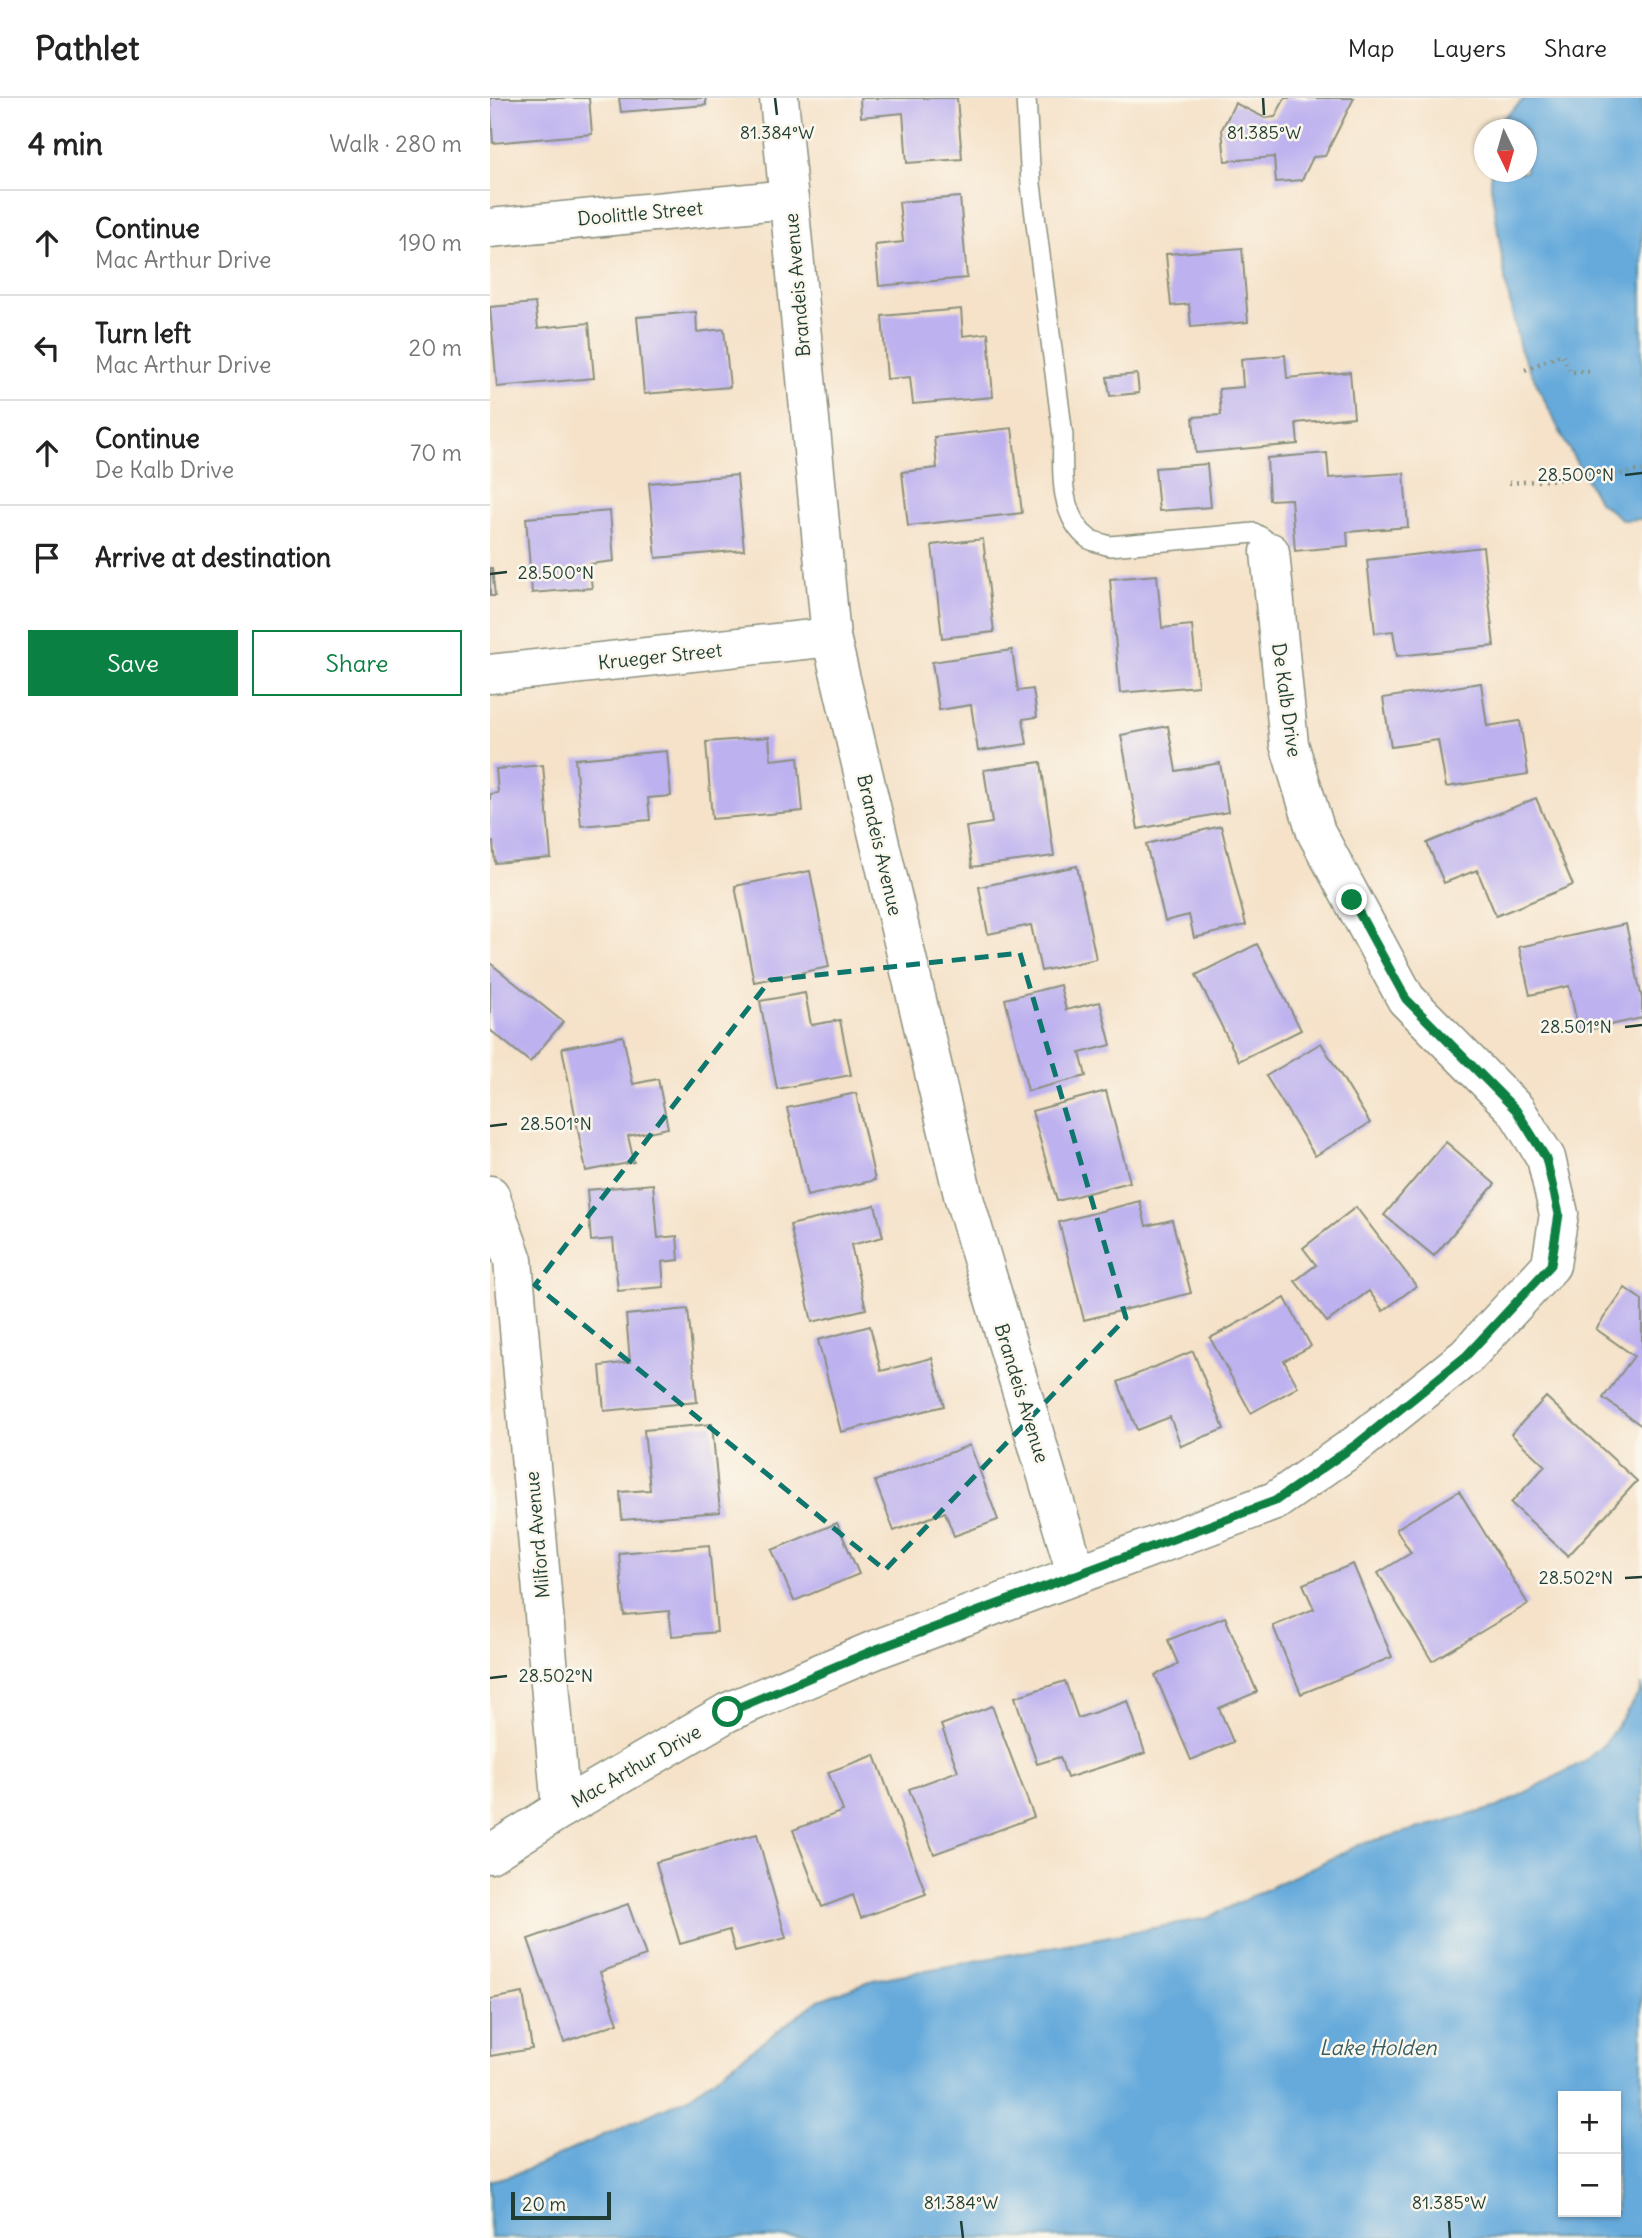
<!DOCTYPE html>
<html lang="en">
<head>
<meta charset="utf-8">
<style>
	:root { --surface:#fff; --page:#f6f6f6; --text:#222; --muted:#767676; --line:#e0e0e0; --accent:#0b8043 }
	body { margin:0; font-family:Delius,sans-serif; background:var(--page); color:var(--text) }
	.controls { position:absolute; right:21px; bottom:21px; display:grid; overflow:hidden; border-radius:0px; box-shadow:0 2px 5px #0004 }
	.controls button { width:63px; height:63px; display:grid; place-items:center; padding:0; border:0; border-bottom:2px solid var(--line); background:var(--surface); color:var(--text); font:35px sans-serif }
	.compass { position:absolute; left:984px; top:21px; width:63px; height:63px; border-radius:50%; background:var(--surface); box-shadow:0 2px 5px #0004; rotate:175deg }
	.scale { position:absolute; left:21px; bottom:18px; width:100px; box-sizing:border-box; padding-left:7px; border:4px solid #1f3d34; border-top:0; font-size:19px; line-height:24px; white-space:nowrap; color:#1f3d34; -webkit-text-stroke:5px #fbf7ec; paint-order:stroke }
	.stop { position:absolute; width:21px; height:21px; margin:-16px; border:5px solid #0b8043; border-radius:50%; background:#fff }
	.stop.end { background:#0b8043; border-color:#fff; box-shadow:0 2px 7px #0008 }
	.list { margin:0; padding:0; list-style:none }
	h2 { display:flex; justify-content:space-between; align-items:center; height:91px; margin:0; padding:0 28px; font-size:30px }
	h2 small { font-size:23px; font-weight:400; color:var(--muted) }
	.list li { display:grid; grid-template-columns:46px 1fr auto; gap:21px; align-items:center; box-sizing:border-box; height:105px; padding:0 28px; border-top:2px solid var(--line) }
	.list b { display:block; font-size:26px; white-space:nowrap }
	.list p { margin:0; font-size:23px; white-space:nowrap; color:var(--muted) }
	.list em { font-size:23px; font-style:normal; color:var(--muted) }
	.actions { display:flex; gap:14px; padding:21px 28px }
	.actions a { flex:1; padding:16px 0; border:2px solid var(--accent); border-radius:0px; text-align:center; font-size:24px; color:var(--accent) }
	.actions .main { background:var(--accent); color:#fff }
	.icon { flex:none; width:38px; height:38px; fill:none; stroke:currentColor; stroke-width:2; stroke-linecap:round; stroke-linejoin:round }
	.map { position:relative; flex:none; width:1152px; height:2140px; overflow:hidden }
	header { display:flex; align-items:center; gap:42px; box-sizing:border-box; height:98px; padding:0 35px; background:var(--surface); border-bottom:2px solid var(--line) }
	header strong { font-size:33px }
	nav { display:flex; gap:38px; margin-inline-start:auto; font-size:24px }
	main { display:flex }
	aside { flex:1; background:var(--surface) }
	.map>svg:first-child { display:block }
</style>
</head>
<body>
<header>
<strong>Pathlet</strong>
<nav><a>Map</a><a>Layers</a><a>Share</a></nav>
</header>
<main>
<aside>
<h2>4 min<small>Walk · 280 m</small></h2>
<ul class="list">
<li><svg class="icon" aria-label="ahead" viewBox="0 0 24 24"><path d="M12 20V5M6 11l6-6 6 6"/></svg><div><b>Continue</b><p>Mac Arthur Drive</p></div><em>190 m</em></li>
<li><svg class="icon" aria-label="left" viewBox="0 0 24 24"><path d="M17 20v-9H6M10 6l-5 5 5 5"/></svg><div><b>Turn left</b><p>Mac Arthur Drive</p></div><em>20 m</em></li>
<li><svg class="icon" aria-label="ahead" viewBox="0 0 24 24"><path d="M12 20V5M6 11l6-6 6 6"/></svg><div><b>Continue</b><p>De Kalb Drive</p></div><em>70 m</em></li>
<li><svg class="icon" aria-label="arrive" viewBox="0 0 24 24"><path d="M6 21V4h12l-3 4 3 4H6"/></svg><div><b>Arrive at destination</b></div></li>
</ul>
<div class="actions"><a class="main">Save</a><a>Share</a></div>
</aside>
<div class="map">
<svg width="1152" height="2140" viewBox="0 0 1152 2140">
	<rect width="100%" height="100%" fill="#fbf7ec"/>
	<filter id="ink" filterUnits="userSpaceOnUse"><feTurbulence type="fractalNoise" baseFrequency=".0143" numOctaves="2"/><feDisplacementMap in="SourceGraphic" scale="14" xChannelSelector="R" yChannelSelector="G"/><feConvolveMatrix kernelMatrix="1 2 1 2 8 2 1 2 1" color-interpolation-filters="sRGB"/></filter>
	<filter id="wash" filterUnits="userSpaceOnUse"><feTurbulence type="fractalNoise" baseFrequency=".00686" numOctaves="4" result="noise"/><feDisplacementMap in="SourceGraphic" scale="28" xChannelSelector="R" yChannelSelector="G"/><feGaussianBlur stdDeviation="1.57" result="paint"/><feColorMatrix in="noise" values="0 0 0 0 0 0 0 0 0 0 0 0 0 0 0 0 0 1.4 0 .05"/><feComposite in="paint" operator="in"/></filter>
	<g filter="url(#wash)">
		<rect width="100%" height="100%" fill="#f5e2c9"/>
		<g fill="#66aadb" stroke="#427488" stroke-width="2" fill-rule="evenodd">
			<path d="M1035,0H1152V421L1133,422L1108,403L1075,344L1030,251L1016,186L1000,81L1001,74H1036V32L1007,31L1008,25Z"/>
			<path d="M1152,1586V2140H0V2083L32,2074L199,1999L329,1902L383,1882L717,1820L871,1746L1008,1709L1095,1663L1115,1645L1150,1594ZM1073,1998H1126V2114H1073Z"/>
		</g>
		<g id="blocks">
			<g fill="#bdb1ef">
				<path d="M0,0H99L102,36L3,45Z"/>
				<path d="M129,0H216V7L131,14Z"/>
				<path d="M370,0H467L472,61L417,65L413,15L371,19Z"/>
				<path d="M795,0H864L835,58L823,59L812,82L786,84L784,59L735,63L732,31L745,5L775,20L785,19Z"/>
				<path d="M470,99L477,180L389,188L385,147L413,144L409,104Z"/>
				<path d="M752,150L758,224L701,229L699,206L681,208L676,156Z"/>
				<path d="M45,205L48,230L99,225L104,280L7,289L0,209Z"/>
				<path d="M471,211L473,238L498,235L503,299L423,306L420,279L397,281L392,218Z"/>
				<path d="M206,214L207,234L234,231L240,289L154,296L147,219Z"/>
				<path d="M795,257L797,280L860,274L864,319L806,325L808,346L706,355L703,319L731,317L729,291L753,289L751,261Z"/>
				<path d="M647,276L649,295L620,298L617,279Z"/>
				<path d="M522,330L532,415L418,428L412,374L447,370L444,339Z"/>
				<path d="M837,355L839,380L914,375L918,429L857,434L858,448L805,453L801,401L779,402L777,360Z"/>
				<path d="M717,366L721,409L669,413L665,370Z"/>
				<path d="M247,377L254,452L166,460L159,385Z"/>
				<path d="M120,413L124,463L99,466L102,490L42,495L36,420Z"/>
				<path d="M493,441L504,534L452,540L442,447Z"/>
				<path d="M993,449L1004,548L907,558L903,533L885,535L877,462Z"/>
				<path d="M0,470H2L5,498H0Z"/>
				<path d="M667,477L672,530L702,527L708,588L630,595L620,481Z"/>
				<path d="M522,552L528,593L543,591L547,619L533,621L537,646L488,653L481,607L449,612L442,564Z"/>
				<path d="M991,585L997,628L1030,623L1038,676L956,689L948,642L901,649L893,600Z"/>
				<path d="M678,628L686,673L730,665L738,714L648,731L631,637Z"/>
				<path d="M279,639L281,662L308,659L313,713L222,721L216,644Z"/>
				<path d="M177,653L181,698L158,700L160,722L91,728L85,661Z"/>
				<path d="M551,664L564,758L482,769L476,729L502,725L494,672Z"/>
				<path d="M53,667L61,760L5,765L3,744L0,745V696L8,695L6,671Z"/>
				<path d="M1046,700L1083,787L1006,818L987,772L954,785L937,745Z"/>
				<path d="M731,728L756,827L704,840L699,817L675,823L656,746Z"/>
				<path d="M587,768L606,861L551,873L541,827L498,836L489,789Z"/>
				<path d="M320,773L339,869L264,884L245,788Z"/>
				<path d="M1136,826L1152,901V920L1089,934L1079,888L1040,897L1029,849Z"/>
				<path d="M767,846L811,932L749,963L706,877Z"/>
				<path d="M0,865L73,924L40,964L0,932Z"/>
				<path d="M570,887L576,912L610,904L621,947L590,955L596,978L538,993L515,901Z"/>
				<path d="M315,895L321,927L350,922L361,977L287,991L270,903Z"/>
				<path d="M133,938L143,986L168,981L178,1030L138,1038L144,1064L96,1073L72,950Z"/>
				<path d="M831,945L880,1025L825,1058L776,978Z"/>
				<path d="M616,993L640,1084L567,1103L542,1013Z"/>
				<path d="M366,995L385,1082L317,1098L297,1010Z"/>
				<path d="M956,1044L1005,1086L944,1158L894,1117Z"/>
				<path d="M163,1086L168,1140L187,1138L189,1162L172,1164L174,1189L128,1193L123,1141L101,1143L97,1092Z"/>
				<path d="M650,1103L656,1128L682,1122L701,1195L594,1222L569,1124Z"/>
				<path d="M385,1107L393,1139L361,1147L376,1211L322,1224L300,1127Z"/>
				<path d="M866,1109L926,1188L893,1213L879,1193L837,1224L805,1183L826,1167L813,1150Z"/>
				<path d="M1135,1190L1152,1202V1328L1113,1300L1144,1258L1106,1231Z"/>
				<path d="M795,1200L821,1248L794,1263L808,1289L761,1315L720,1240Z"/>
				<path d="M198,1211L207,1304L114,1313L110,1268L140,1264L136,1217Z"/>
				<path d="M380,1228L391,1273L442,1260L454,1308L351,1334L328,1242Z"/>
				<path d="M703,1253L734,1331L691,1348L680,1319L647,1332L628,1284Z"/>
				<path d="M1056,1299L1147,1383L1078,1458L1021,1405L1055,1368L1021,1336Z"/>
				<path d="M222,1326L230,1414L132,1422L130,1394L160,1392L154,1332Z"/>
				<path d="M480,1347L508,1422L464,1438L455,1414L404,1433L385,1383Z"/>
				<path d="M969,1393L1038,1506L942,1563L888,1475L921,1455L906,1431Z"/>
				<path d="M347,1425L369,1476L304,1503L282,1452Z"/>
				<path d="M219,1447L227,1534L182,1538L179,1513L134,1517L129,1455Z"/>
				<path d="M863,1466L902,1559L811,1596L783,1528L824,1511L813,1486Z"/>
				<path d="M735,1519L767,1594L729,1610L743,1644L701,1662L665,1577L688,1566L678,1542Z"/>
				<path d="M575,1583L588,1620L638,1603L655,1655L577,1680L570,1659L547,1666L525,1599Z"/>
				<path d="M502,1608L544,1719L444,1756L419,1691L468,1673L451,1627Z"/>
				<path d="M385,1657L436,1796L371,1820L363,1797L332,1809L303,1732L353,1713L338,1674Z"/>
				<path d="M267,1736L296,1840L245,1853L239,1832L190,1846L166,1764Z"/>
				<path d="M138,1806L156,1858L110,1874L128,1925L74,1944L38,1841Z"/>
				<path d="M33,1895L42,1951L0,1958V1901Z"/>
			</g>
		</g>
	</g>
	<g filter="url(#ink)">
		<use href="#blocks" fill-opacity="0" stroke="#8a907e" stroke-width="2"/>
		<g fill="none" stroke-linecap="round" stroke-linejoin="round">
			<defs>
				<path id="service" d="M536,0L541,86L573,338C572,371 569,419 599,441C605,444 614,446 620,448L764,435L773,440L780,454"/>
				<g id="minor">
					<path d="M289,0L341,539L473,1097L586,1475"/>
					<path d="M0,130L299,101"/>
					<path d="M0,576L341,539"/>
					<path d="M0,1097L23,1162L71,1711"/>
					<path d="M0,1756L71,1711L238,1614L387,1551L785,1403L867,1346L977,1258L1061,1167L1069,1116L1056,1060L1026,1012L916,901L826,734L799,646L780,454"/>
				</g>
			</defs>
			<use href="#service" stroke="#8a907e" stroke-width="22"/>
			<use href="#minor" stroke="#8a907e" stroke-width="41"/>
			<g stroke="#8a907e" stroke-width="4.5" stroke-dasharray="2 5" stroke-linecap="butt">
				<path d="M1035,272L1072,256L1080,274L1102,273"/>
				<path d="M1019,385L1126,377L1152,372"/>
			</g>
			<use href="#service" stroke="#fff" stroke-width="19"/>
			<use href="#minor" stroke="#fff" stroke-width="38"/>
		</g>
	</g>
	<g fill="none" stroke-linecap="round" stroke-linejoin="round" filter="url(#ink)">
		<path stroke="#0b8043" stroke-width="9" d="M238,1614L387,1551L785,1403L867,1346L976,1258L1061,1167L1069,1116L1056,1060L1026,1012L916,901L862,802"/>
	</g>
	<path fill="none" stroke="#0f766e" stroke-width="5" stroke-dasharray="14 9" stroke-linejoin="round" d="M530,855L636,1220L395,1472L45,1187L280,882Z"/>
	<path fill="none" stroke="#1f3d34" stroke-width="2.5" d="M285,0L287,17M773,0L774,17M1135,377L1152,375M0,476L17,474M1135,929L1152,927M0,1028L17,1026M1135,1480L1152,1479M0,1580L17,1578M471,2123L473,2140M959,2123L960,2140"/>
	<g text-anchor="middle" stroke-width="5" stroke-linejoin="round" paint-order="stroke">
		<g font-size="19" fill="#1f3d34" stroke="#fbf7ec">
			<text transform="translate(150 115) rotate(-5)" y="7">Doolittle Street</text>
			<text transform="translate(307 187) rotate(-95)" y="7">Brandeis Avenue</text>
			<text transform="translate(170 558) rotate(-6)" y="7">Krueger Street</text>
			<text transform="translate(797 602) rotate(82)" y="7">De Kalb Drive</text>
			<text transform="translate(390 747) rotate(77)" y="7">Brandeis Avenue</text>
			<text transform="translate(532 1295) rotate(73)" y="7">Brandeis Avenue</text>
			<text transform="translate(47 1437) rotate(-95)" y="7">Milford Avenue</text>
			<text transform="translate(146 1668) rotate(-30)" y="7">Mac Arthur Drive</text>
		</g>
		<g font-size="21" font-style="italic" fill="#345e66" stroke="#fbf7ec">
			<text x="888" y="1957">Lake Holden</text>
		</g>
	</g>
	<g font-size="18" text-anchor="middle" fill="#1f3d34" stroke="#fbf7ec" stroke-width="5" stroke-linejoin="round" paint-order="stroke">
		<text x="287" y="41">81.384°W</text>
		<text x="774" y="41">81.385°W</text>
		<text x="1086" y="383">28.500°N</text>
		<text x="66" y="481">28.500°N</text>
		<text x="1086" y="935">28.501°N</text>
		<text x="66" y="1032">28.501°N</text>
		<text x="1086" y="1486">28.502°N</text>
		<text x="66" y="1584">28.502°N</text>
		<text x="471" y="2111">81.384°W</text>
		<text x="959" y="2111">81.385°W</text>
	</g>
</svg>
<div class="controls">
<button>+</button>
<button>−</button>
</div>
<svg class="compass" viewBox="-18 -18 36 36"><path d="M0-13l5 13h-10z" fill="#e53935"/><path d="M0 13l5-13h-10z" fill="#767676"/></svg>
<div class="scale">20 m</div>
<div class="stop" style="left:238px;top:1614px"></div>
<div class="stop end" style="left:862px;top:802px"></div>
</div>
</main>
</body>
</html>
